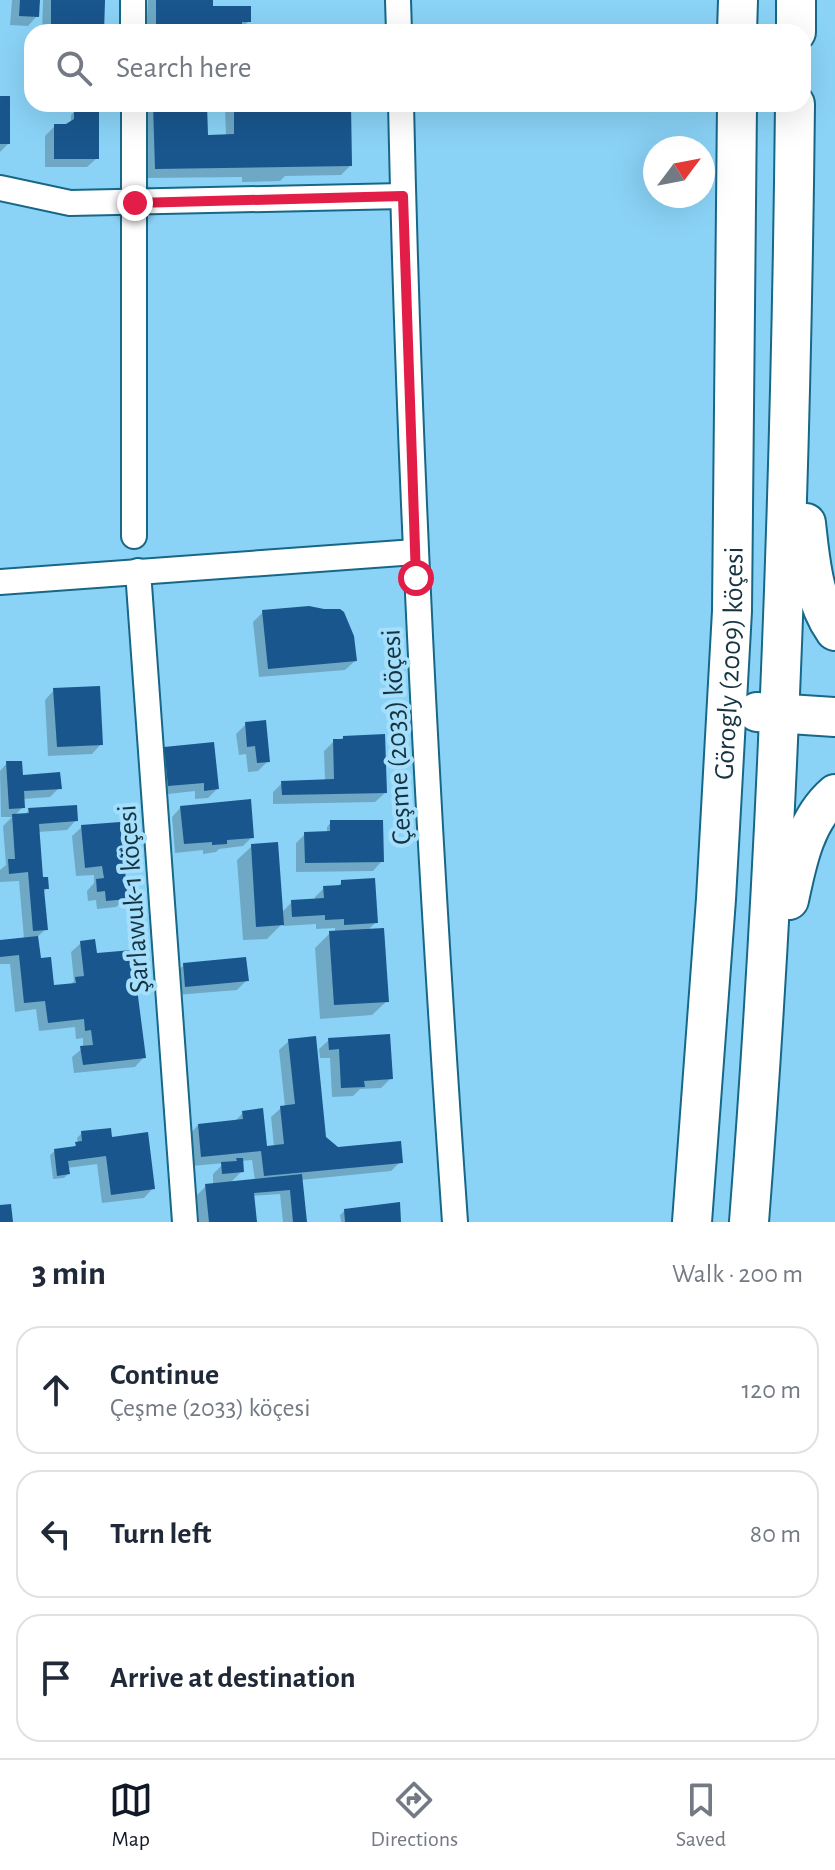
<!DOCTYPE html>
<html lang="en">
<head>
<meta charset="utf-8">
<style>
	:root { --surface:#fff; --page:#f6f6f7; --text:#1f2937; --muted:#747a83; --line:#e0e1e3; --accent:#111827 }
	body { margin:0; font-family:"Alegreya Sans",sans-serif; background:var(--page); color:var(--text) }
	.compass { position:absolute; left:643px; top:136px; width:72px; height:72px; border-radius:50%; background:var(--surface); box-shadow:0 8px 32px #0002; rotate:58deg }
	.stop { position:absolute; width:24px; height:24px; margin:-18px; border:6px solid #e11d48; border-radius:50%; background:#fff }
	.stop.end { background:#e11d48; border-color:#fff; box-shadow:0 2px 8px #0008 }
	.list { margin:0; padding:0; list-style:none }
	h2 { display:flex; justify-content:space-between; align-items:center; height:104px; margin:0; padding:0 32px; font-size:34px }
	h2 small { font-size:26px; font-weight:400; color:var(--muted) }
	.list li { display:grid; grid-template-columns:52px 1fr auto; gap:24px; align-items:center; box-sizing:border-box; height:128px; margin:0 16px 16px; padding:0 16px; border:2px solid var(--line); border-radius:24px }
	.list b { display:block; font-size:30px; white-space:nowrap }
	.list p { margin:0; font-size:26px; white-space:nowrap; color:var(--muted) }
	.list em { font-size:26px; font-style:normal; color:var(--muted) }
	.icon { flex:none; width:44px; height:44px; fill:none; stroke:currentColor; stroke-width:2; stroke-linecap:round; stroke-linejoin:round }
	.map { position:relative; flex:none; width:835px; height:1222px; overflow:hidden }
	.search { position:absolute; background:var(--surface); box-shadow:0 8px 32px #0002; left:24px; right:24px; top:24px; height:88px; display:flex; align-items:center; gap:20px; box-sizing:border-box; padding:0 28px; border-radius:24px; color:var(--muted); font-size:30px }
	.sheet { height:536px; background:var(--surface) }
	nav { display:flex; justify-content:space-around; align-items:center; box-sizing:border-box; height:112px; border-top:2px solid var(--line); background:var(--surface); font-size:22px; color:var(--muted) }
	nav a { display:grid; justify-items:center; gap:4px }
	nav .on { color:var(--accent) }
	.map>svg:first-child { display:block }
</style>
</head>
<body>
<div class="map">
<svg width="835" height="1222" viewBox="0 0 835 1222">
	<rect width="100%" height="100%" fill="#8ad3f7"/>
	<g fill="#0003" fill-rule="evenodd">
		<path d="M12,0H38L37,16L28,26L10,25Z"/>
		<path d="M43,0H103L102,32H42Z"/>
		<path d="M148,0H211V8L249,21L245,25H240L238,32H142V21L147,16Z"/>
		<path d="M0,98L8,144L0,152Z"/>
		<path d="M151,104H293V108L350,166L341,175L285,176L280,181L242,182V177L146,178L144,111ZM205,107H225L226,136L206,137Z"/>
		<path d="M75,111H97V158L87,167H45V136L55,126H95V122H71V115Z"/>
		<path d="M263,612L355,661L345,670L259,677L253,622Z"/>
		<path d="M54,690L101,744L92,754L48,756L45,700Z"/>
		<path d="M246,724L268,761L258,771L248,772L246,754L239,755L236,734Z"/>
		<path d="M343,738L385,793L375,802L273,804V792L282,783L325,781L324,751L334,741Z"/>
		<path d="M165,749L217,789L208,798L195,799V791L159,795L155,758Z"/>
		<path d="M7,763L21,777L59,788L50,797L23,799V807L14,816H24L29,810L76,820L67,830L38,832L41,879L47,888L43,893L46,929L36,938L39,962L52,987L70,985L74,981L71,952L81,943L95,955L144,1057L135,1067L74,1073L72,1057L83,1048V1038L76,1039L75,1027L39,1031L36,1009L15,1012L10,964H0V942L24,939L19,881L0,882V870L6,865L3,826L12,817H1L0,771Z"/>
		<path d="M181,807L252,837L243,846L219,849L216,852L203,854V850L175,853L172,817Z"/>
		<path d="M331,822L382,861L373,871L296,872V843L305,834L327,833V827Z"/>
		<path d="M82,827L126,898L116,907L97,909L96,900L88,901L87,891L94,883V875L76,876L72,836Z"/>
		<path d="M252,846L281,913L292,902L315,901V897L324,888L337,887L342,882L376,922L367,931L387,1001L372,1015L320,1019L315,948L330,933H335V928L316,929V924L283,926V923L267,939L243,940L237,860Z"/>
		<path d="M184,965L247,980L237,990L176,995L174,974Z"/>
		<path d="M329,1040L391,1078L381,1088L360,1089L353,1096L332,1097L330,1058H320L319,1049Z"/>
		<path d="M289,1041L324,1137L337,1149L400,1162L391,1171L300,1180L305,1222H283L280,1194L252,1196L255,1222H199L197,1195L206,1186L213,1185V1174L224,1163L192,1166L189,1135L198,1125L234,1122L243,1113L265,1148L274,1147L271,1117L281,1108L285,1107L279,1050ZM252,1160L255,1181L230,1183L242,1171L241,1161Z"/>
		<path d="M82,1133L153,1188L144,1198L102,1203L97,1164L67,1168L68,1174L64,1178L53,1179L50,1155L55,1151L71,1149L78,1143L77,1138Z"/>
		<path d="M344,1211L399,1222H341L340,1215Z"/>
	</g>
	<g fill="#19568d">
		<path d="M20,0H40L39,17L19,16Z"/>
		<path d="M51,0H105L104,32H51Z"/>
		<path d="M156,0H213V6H251V22H242V31L156,32Z"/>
		<rect x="0" y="96" width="10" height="48"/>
		<path d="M153,104H207L208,135L234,134V104L351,105L352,166L155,169Z"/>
		<path d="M74,109H99V159H54V124H66L74,119Z"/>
		<path d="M309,606L324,609H340L344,612L354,636L357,661L268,669L262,610Z"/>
		<path d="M100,686L103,745L57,747L53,688Z"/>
		<path d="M266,720L270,762L257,763L255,746L247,747L245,722Z"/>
		<path d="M385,734L387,793L282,795L281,781L334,779L333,739H343V736Z"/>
		<path d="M214,742L219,789L204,791V783L168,786L164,747Z"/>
		<path d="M6,761H22L23,775L60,772L62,789L24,791L25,808L9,809Z"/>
		<path d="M251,799L254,838L227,840V844L212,845V842L184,844L180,806Z"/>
		<path d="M77,805L78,821L39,824L43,877H48L49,889H44L48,930L33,931L28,872L9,874L8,859H15L12,814L29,813L28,808Z"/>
		<path d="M330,820H383L384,862L305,863L304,832L330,831Z"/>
		<path d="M120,822L128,899L106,901L105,891L97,892L96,879L104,878L102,866L85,868L81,825Z"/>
		<path d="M278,842L284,925L256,927L251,844Z"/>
		<path d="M375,878L378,923L344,925V919L325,920V915L292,917L291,900L324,898L323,886L341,885V880Z"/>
		<path d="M384,928L389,1002L334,1005L329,931Z"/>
		<path d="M38,936L41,958L51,957L54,985L76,983L75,977L84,976L80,941L95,939L97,953L132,950L146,1058L83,1065L80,1046L93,1045L91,1030L85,1031L84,1019L48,1023L45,1001L24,1003L19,955L0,957V940Z"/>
		<path d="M246,957L249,981L185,987L183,963Z"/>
		<path d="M390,1034L393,1079L364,1081L365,1087L341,1088L339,1049L329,1050L328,1038Z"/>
		<path d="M316,1036L326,1137L338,1147L401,1141L403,1163L264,1176L261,1151L201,1157L198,1124L243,1119L242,1111L263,1108L267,1146L284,1144L280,1106L295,1104L288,1039Z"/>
		<path d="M111,1128L112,1137L148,1132L155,1189L111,1195L106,1156L68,1161L70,1174L57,1176L54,1149L76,1146L75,1142L82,1141L81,1131Z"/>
		<path d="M236,1158H243L244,1172L222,1174L221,1162L237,1161Z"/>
		<path d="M302,1174L307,1222H293L290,1190L254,1193L257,1222H209L205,1184Z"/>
		<path d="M400,1202L401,1222H345L344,1209Z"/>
		<path d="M11,1204L13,1222H0V1205Z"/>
	</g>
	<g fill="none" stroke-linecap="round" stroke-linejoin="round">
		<defs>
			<g id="minor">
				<path d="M133,0V32"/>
				<path d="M398,0L399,32"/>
				<path d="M134,104V536"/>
				<path d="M401,104C409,477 429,850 455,1222"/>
				<path d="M0,188L70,203L403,196"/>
				<path d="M138,571L185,1222"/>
				<path d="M0,582L415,552"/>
			</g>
			<g id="primary">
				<path d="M737,32L738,0"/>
				<path d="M796,32V0"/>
				<path d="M806,523C810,559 813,600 835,631"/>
				<path d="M757,712L835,717"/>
				<path d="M789,900C797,862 805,820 835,794"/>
				<path id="s1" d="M692,1222L716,899L732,611L737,104"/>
				<path d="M749,1222C778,850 791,477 795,104"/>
			</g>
		</defs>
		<use href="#minor" stroke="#176787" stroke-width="28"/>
		<use href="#primary" stroke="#176787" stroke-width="42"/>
		<use href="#minor" stroke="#fff" stroke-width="24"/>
		<use href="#primary" stroke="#fff" stroke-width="38"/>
	</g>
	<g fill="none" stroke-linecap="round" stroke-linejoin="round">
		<path stroke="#e11d48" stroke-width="10" d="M135,203L403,196L416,578"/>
	</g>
	<g text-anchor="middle" stroke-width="8" stroke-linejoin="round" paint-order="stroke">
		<g font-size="28" fill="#153341" stroke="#a5dffb">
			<text dy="10" stroke="none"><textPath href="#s1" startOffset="560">Görogly (2009) köçesi</textPath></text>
			<text transform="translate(395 737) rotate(-93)" y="10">Çeşme (2033) köçesi</text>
			<text transform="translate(132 899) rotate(-94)" y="10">Şarlawuk-1 köçesi</text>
		</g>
	</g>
</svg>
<svg class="compass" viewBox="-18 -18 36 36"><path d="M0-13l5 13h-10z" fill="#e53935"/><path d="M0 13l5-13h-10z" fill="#747a83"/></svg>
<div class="stop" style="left:416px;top:578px"></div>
<div class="stop end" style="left:135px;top:203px"></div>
<div class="search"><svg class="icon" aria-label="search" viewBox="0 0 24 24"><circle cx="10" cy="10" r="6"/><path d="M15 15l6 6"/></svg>Search here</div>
</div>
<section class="sheet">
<h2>3 min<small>Walk · 200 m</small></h2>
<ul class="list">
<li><svg class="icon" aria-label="ahead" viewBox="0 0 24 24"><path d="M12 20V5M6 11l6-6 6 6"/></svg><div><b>Continue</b><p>Çeşme (2033) köçesi</p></div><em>120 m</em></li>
<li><svg class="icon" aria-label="left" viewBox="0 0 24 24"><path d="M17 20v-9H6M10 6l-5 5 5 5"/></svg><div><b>Turn left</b></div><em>80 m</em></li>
<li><svg class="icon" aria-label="arrive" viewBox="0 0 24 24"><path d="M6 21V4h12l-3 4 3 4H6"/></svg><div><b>Arrive at destination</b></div></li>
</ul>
</section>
<nav>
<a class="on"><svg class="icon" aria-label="map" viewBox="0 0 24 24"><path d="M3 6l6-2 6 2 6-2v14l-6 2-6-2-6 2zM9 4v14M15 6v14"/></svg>Map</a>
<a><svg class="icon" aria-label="directions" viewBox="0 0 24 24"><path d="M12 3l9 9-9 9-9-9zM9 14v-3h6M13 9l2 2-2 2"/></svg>Directions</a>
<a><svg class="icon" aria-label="saved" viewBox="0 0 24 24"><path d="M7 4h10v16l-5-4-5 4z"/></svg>Saved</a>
</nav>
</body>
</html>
